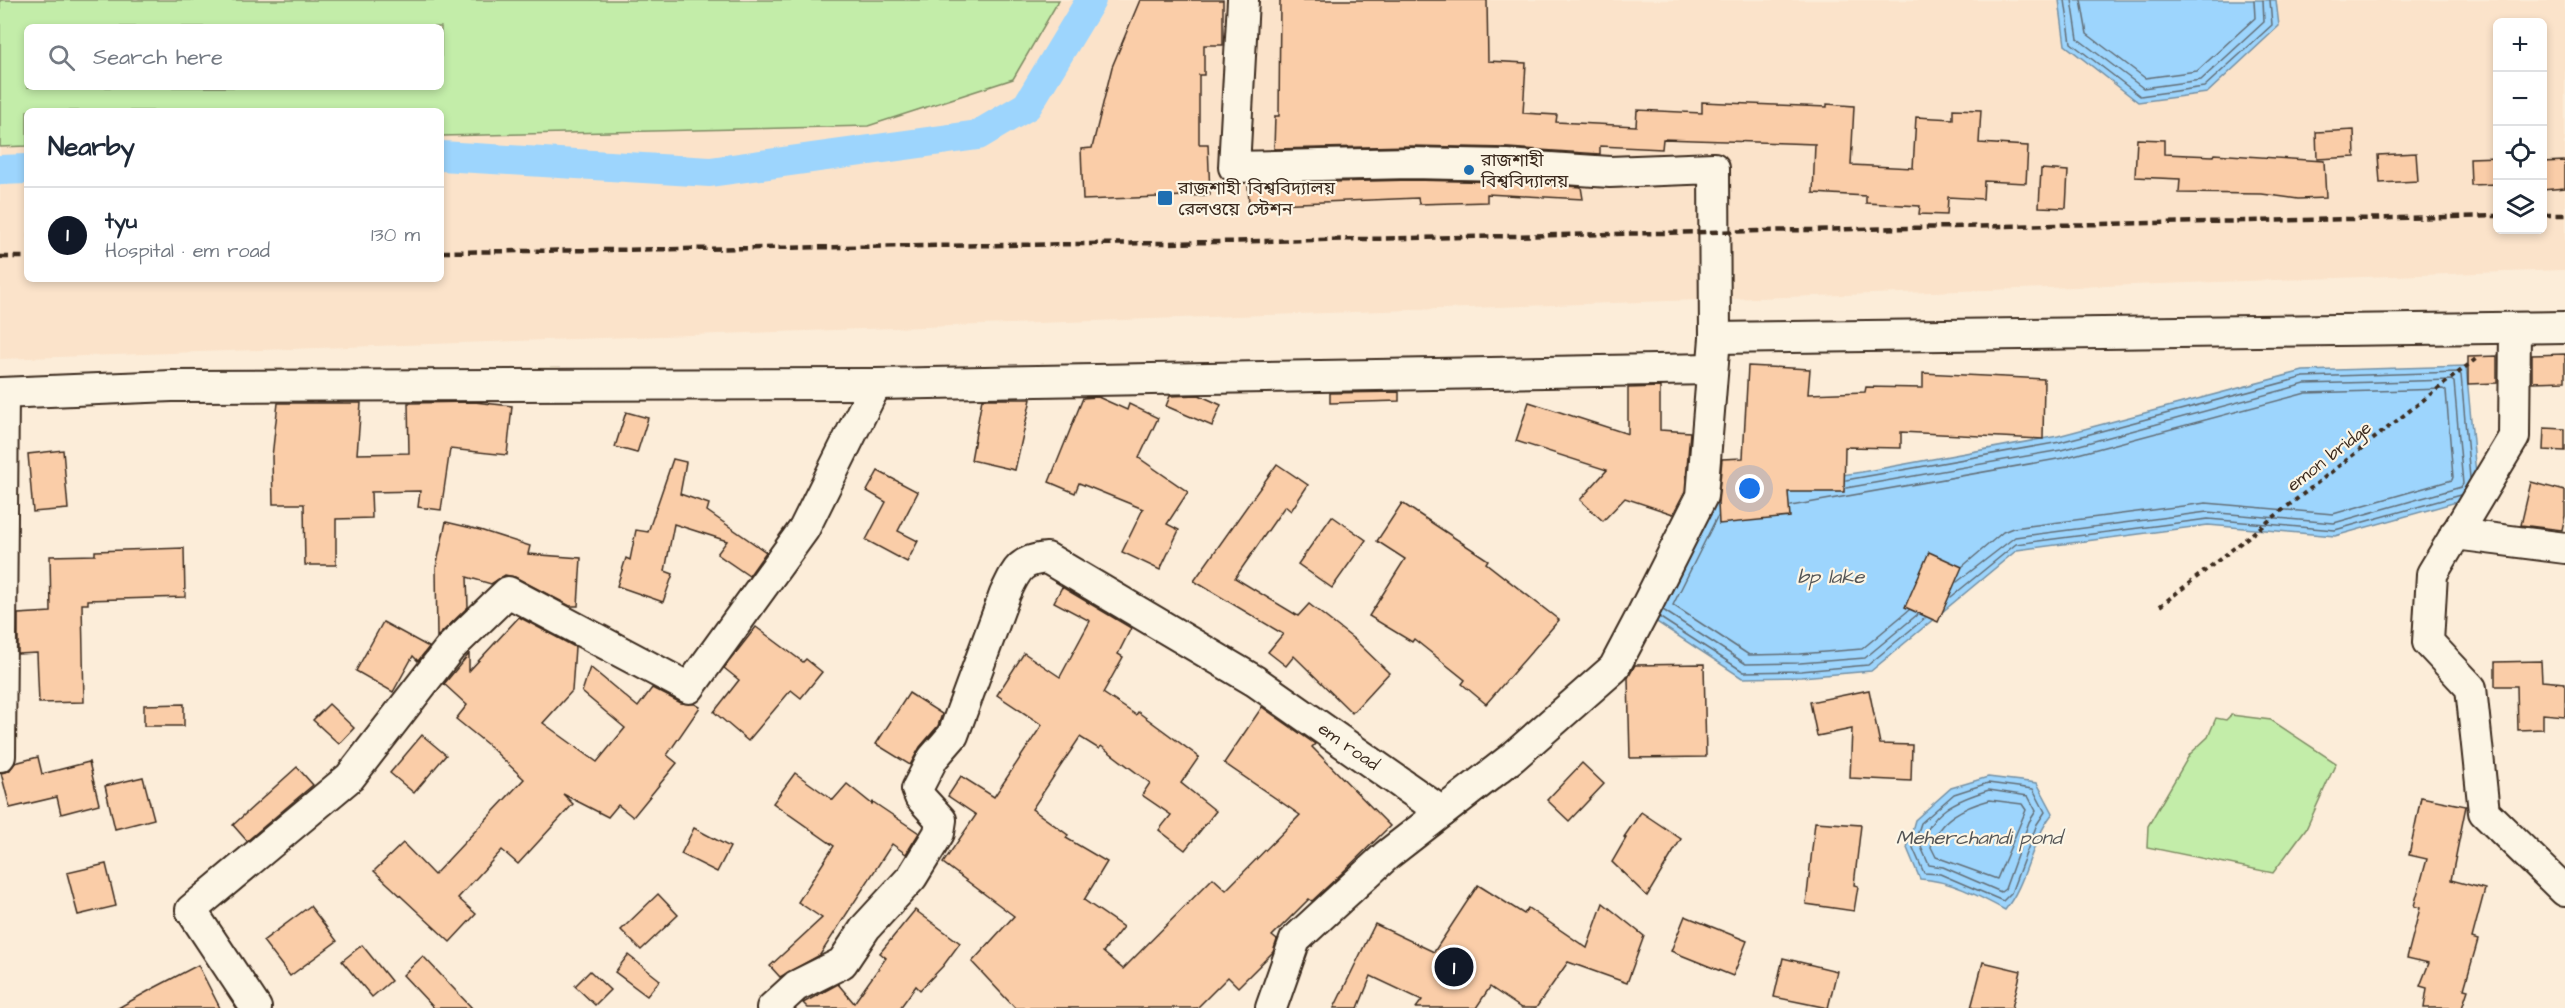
<!DOCTYPE html>
<html lang="en">
<head>
<meta charset="utf-8">
<style>
	:root { --surface:#fff; --page:#f6f6f7; --text:#1f2937; --muted:#747a83; --line:#e0e1e3; --accent:#111827 }
	body { margin:0; font-family:"Architects Daughter","Noto Sans Bengali",sans-serif; background:var(--page); color:var(--text) }
	.controls { position:absolute; right:18px; top:18px; display:grid; overflow:hidden; border-radius:9px; box-shadow:0 3px 9px #0003 }
	.controls button { width:54px; height:54px; display:grid; place-items:center; padding:0; border:0; border-bottom:2px solid var(--line); background:var(--surface); color:var(--text); font:30px sans-serif }
	.you { position:absolute; left:1750px; top:489px; width:21px; height:21px; margin:-15px; border:4px solid #fff; border-radius:50%; background:#1a73e8; box-shadow:0 0 0 9px #1a73e833 }
	.badge { display:grid; place-items:center; width:39px; height:39px; border-radius:50%; background:var(--accent); color:#fff; font-size:20px; font-weight:700 }
	.pin { position:absolute; translate:-50% -50%; border:3px solid #fff; box-shadow:0 2px 6px #0006 }
	.list { margin:0; padding:0; list-style:none }
	h2 { display:flex; justify-content:space-between; align-items:center; height:78px; margin:0; padding:0 24px; font-size:26px }
	h2 small { font-size:20px; font-weight:400; color:var(--muted) }
	.list li { display:grid; grid-template-columns:39px 1fr auto; gap:18px; align-items:center; box-sizing:border-box; height:96px; padding:0 24px; border-top:2px solid var(--line) }
	.list b { display:block; font-size:22px; white-space:nowrap }
	.list p { margin:0; font-size:20px; white-space:nowrap; color:var(--muted) }
	.list em { font-size:20px; font-style:normal; color:var(--muted) }
	.icon { flex:none; width:33px; height:33px; fill:none; stroke:currentColor; stroke-width:2; stroke-linecap:round; stroke-linejoin:round }
	.map { position:relative; flex:none; width:2565px; height:1008px; overflow:hidden }
	.search { position:absolute; background:var(--surface); box-shadow:0 3px 9px #0003; left:24px; top:24px; width:420px; height:66px; display:flex; align-items:center; gap:15px; box-sizing:border-box; padding:0 21px; border-radius:9px; color:var(--muted); font-size:22px }
	.panel { position:absolute; background:var(--surface); box-shadow:0 3px 9px #0003; left:24px; top:108px; width:420px; height:174px; border-radius:9px }
	.map>svg:first-child { display:block }
</style>
</head>
<body>
<div class="map">
<svg width="2565" height="1008" viewBox="0 0 2565 1008">
	<rect width="100%" height="100%" fill="#fcedd9"/>
	<filter id="ink" filterUnits="userSpaceOnUse"><feTurbulence type="fractalNoise" baseFrequency=".0167" numOctaves="2"/><feDisplacementMap in="SourceGraphic" scale="12" xChannelSelector="R" yChannelSelector="G"/><feConvolveMatrix kernelMatrix="1 2 1 2 8 2 1 2 1" color-interpolation-filters="sRGB"/></filter>
	<g filter="url(#ink)">
		<path fill="#fbe3ca" fill-rule="evenodd" d="M0,0H2565V270L0,359ZM2498,22H2542V230H2498ZM27,27H441V87H27ZM27,111H441V279H27Z"/>
		<g fill="#c3eda9" stroke="#7f8c64" stroke-width="1.5" fill-rule="evenodd">
			<path d="M0,0H1059L1013,79L868,126L441,136V111H27V146L0,147ZM27,27H441V87H27Z"/>
			<path d="M2231,715L2271,720L2336,763L2307,827L2273,873L2147,847L2148,826L2190,754L2208,737L2216,718L2226,720Z"/>
		</g>
		<g fill="#9dd5fd" stroke="#7691a4" stroke-width="1.5">
			<path d="M2059,0H2276L2279,26L2207,93L2138,102L2065,45Z"/>
			<path d="M2466,366L2478,496L2335,536L2208,525L2017,550L1871,671L1801,677L1742,678L1643,613L1702,496L1862,472L2058,436L2303,371Z"/>
			<path d="M1988,777L2037,783L2053,813C2030,842 2028,881 2005,910C1979,896 1949,880 1920,879L1907,848L1915,820L1951,788Z"/>
		</g>
		<g fill="none" stroke-linecap="round" stroke-linejoin="round">
			<g stroke="#626e77" stroke-width="1.5">
				<path d="M2065,0L2071,43L2140,96L2204,87L2272,25L2270,0"/>
				<path d="M2072,0L2078,39L2143,88L2201,80L2264,22L2263,0"/>
				<path d="M2081,0L2087,34L2145,78L2197,71L2255,18L2254,0"/>
				<path d="M1846,480L2060,442L2304,377L2458,372L2461,375L2470,478"/>
				<path d="M1846,488L2061,450L2305,384L2451,380L2454,382L2463,484L2461,487L2334,523L2207,512L2015,537L1957,582"/>
				<path d="M1791,506L2063,458L2306,393L2443,389L2446,391L2453,477L2452,480L2333,514L2206,503L2013,528L2003,532L1963,566"/>
				<path d="M1717,517L1673,605L1749,655L1800,654L1862,649L1909,610"/>
				<path d="M1951,597L2016,544L2208,519L2335,530L2460,495"/>
				<path d="M1663,610L1746,664L1800,663L1865,658L1918,614"/>
				<path d="M1659,617L1744,672L1801,671L1868,665L1925,618"/>
				<path d="M1988,783L2033,789L2045,812L2037,824L2011,893L2003,901L1940,874L1924,873L1913,848L1921,823L1954,794Z"/>
				<path d="M1989,790L2028,796L2036,811L2029,822L2005,889L2001,892L1943,867L1929,865L1921,847C1930,811 1956,800 1989,790Z"/>
				<path d="M1990,800L2022,804L2026,810L1997,879L1936,857L1931,847C1938,819 1964,807 1990,800Z"/>
			</g>
			<g stroke="#9dd5fd" stroke-width="30">
				<path d="M441,156L710,172L978,135L1027,106L1091,0"/>
				<path d="M0,170L27,169"/>
			</g>
		</g>
		<g fill="#facda8" stroke="#3b2a1e" stroke-width="1.5">
			<path d="M1140,0H1223V45H1204V75H1199V144H1208L1210,195L1083,200L1081,149L1092,148L1112,67Z"/>
			<path d="M1280,0H1487L1488,61L1526,63L1523,113L1557,115L1556,122L1636,126L1637,110L1702,113V102L1827,107V104L1854,106L1851,165L1913,168L1916,117L1953,119V109L1981,110L1979,143L2028,146L2026,183L1984,181L1983,199L1948,197L1947,215L1919,214L1920,206L1866,203V196L1813,193L1815,144L1663,139L1662,149L1600,146V154L1508,148L1411,146L1274,149L1275,116H1279Z"/>
			<path d="M2354,130L2355,157L2317,159L2316,132Z"/>
			<path d="M2137,139L2164,140V154L2213,156L2214,154L2324,161L2326,198L2298,199L2262,194L2179,193L2180,179L2135,177Z"/>
			<path d="M2416,153L2418,181L2380,183L2378,155Z"/>
			<path d="M2498,157V184L2471,185L2470,158Z"/>
			<path d="M2565,161V188L2542,190V162Z"/>
			<path d="M2041,169L2068,171L2066,208L2039,207Z"/>
			<path d="M1411,180L1506,182L1581,187L1583,199L1487,194V202L1419,204L1418,198L1249,205L1248,184Z"/>
			<path d="M2565,354V381L2532,382V355Z"/>
			<path d="M2497,356V383L2468,384V357Z"/>
			<path d="M1748,366L1810,369L1808,394L1865,392L1866,387L1923,388V373L2044,379L2043,439L1901,432V448L1845,447L1844,492H1788L1790,517L1719,524L1718,503L1722,459L1743,458Z"/>
			<path d="M1660,387V430L1690,432L1685,491L1673,514L1625,498L1603,521L1580,500L1607,470L1516,441L1529,402L1628,434V388Z"/>
			<path d="M1399,392V401L1330,403V393Z"/>
			<path d="M1199,395L1221,405L1212,426L1166,406L1170,396Z"/>
			<path d="M1098,397L1127,410L1129,404L1158,418L1139,458L1188,492L1167,524L1179,530L1160,570L1122,552L1143,509L1079,483L1075,493L1049,482L1083,398Z"/>
			<path d="M982,399H1031L1015,470L971,460Z"/>
			<path d="M474,402L512,406L507,455L450,449L441,510L418,507L420,491L371,492L372,518L336,519V565H305L304,504H273L272,457L278,403H361L357,454L409,453L408,403Z"/>
			<path d="M626,412L648,418L637,453L615,447Z"/>
			<path d="M2544,428L2565,429V451L2543,450Z"/>
			<path d="M63,450L68,509L33,512L28,454Z"/>
			<path d="M673,459L686,462L680,494L709,504L707,511L766,552L749,576L717,554L727,541L674,524L665,571L673,574L663,602L617,586L626,558L630,560L636,530L648,532Z"/>
			<path d="M1277,464L1308,485L1291,511L1285,506L1235,578L1298,616L1309,604L1355,640L1389,673L1352,713L1294,656L1286,666L1268,652L1283,634L1194,581Z"/>
			<path d="M878,471L918,492L898,531L918,541L907,562L866,540L886,502L867,491Z"/>
			<path d="M2531,482L2565,491V516L2562,530L2521,525Z"/>
			<path d="M1402,503L1488,560L1486,563L1559,620L1486,704L1462,684L1465,680L1414,639L1412,642L1369,616L1405,559L1377,541Z"/>
			<path d="M1332,516L1366,540L1332,588L1298,564Z"/>
			<path d="M446,522L480,530L530,546L528,554L581,558L578,606H570L515,577L505,575L491,584L467,577L468,607L437,637L436,567Z"/>
			<path d="M184,548L185,597L88,600V604H82L84,702L39,703L37,653L18,654V614L51,612L50,556L95,555V551Z"/>
			<path d="M1929,552L1962,567L1938,622L1905,607Z"/>
			<path d="M1062,587L1131,628L1118,654L1123,657L1103,693L1136,715L1138,712L1199,757L1181,783L1216,811L1185,850L1159,830L1171,815L1142,795L1150,783L1101,746L1099,749L1080,737L1032,809L1068,835L1066,838L1107,862L1084,900L1123,927L1103,952L1123,969L1213,878L1226,890L1300,815L1224,763L1262,707L1315,744L1312,747L1390,826L1341,874L1312,901L1309,899L1272,936L1277,940L1273,952L1238,987L1228,977L1197,1008H1015L972,962L1014,916L943,863L976,815L948,796L961,776L994,797L1042,725L997,695L1024,653L1060,677L1090,621L1054,602Z"/>
			<path d="M519,617L575,647L572,691L543,723L597,762L625,728L582,692L590,667L638,707L652,688L681,703L695,704L700,707L667,755L677,763L633,817L618,805L608,817L563,794L573,804L518,864L502,850L458,898L476,914L450,942L374,871L403,843L434,875L524,779L487,744L456,719L467,705L444,684L469,654V671Z"/>
			<path d="M383,622L429,647L418,661L413,656L393,692L356,671Z"/>
			<path d="M756,627L803,662L806,659L822,672L801,698L791,690L748,741L714,712L739,680L724,668Z"/>
			<path d="M2541,661L2542,681L2565,683V716L2543,714V729L2518,730L2517,686H2495V662Z"/>
			<path d="M1704,664L1706,757L1630,758L1628,678L1635,665Z"/>
			<path d="M1869,690L1880,744L1912,745L1911,781L1850,778L1852,729L1817,736L1810,702Z"/>
			<path d="M909,693L942,714L938,726L920,747L910,765L876,744Z"/>
			<path d="M184,704V726H144V705Z"/>
			<path d="M329,704L354,728L339,744L313,720Z"/>
			<path d="M422,735L446,755L414,793L390,773Z"/>
			<path d="M38,757L42,774L89,762L99,804L61,814L57,797L10,808L1,773L9,771L15,763Z"/>
			<path d="M1582,763L1604,784L1569,821L1547,800Z"/>
			<path d="M297,767L313,785L247,841L233,825Z"/>
			<path d="M795,773L833,800L847,784L872,804L873,802L919,833L906,854L892,844L820,955L780,977L770,966L822,918L798,902L834,846L773,803Z"/>
			<path d="M143,777L154,819L115,829L105,786Z"/>
			<path d="M2421,797L2466,806L2451,880L2485,889L2472,938L2478,940L2464,989L2468,990L2462,1008H2424L2427,988L2420,986L2429,963L2407,958L2420,908L2414,906L2427,859L2409,855Z"/>
			<path d="M1641,812L1681,839L1647,896L1612,862L1626,838L1624,837Z"/>
			<path d="M1815,822L1861,825L1854,885L1858,886L1854,911L1806,904Z"/>
			<path d="M694,828L730,847L717,872L681,854Z"/>
			<path d="M106,864L116,906L78,915L67,873Z"/>
			<path d="M1478,885L1524,914L1528,908L1587,948L1603,903L1644,936L1627,983L1568,962L1536,1008H1521L1490,987L1476,1008H1416L1422,1000L1371,976L1358,1008H1334L1375,924L1434,952Z"/>
			<path d="M658,894L678,915L641,950L621,930Z"/>
			<path d="M310,906L337,941L290,976L263,941Z"/>
			<path d="M915,910L960,943L943,966L920,990L916,986L900,1008H808L803,1003L838,984L854,1003L886,958L880,953Z"/>
			<path d="M1685,916L1747,941L1733,976L1671,951Z"/>
			<path d="M362,945L391,981L372,997L342,961Z"/>
			<path d="M628,955L660,980L647,996L615,972Z"/>
			<path d="M423,956L472,1008H434L403,975Z"/>
			<path d="M1783,958L1837,971L1828,1008L1774,997Z"/>
			<path d="M1983,962L2021,971L2012,1008H1971Z"/>
			<path d="M198,965L220,1008H118L154,988Z"/>
			<path d="M590,971L610,990L595,1005L575,986Z"/>
		</g>
		<g fill="none" stroke-linecap="round" stroke-linejoin="round">
			<defs>
				<g id="minor">
					<path d="M1243,0L1234,167L1411,163L1507,165L1610,172L1714,168L1715,338L1702,496L1643,613L1614,668L1513,757L1387,855L1295,940L1271,1008"/>
					<path d="M2515,328L2514,437L2432,574L2428,642L2471,688L2484,812L2565,891"/>
					<path d="M1715,338L2565,327"/>
					<path d="M0,393L172,386L876,384L1712,369"/>
					<path d="M2455,534L2565,548"/>
					<path d="M0,756L3,393"/>
					<path d="M256,1008L191,910L350,777L450,648L508,592L689,688L804,529L876,384"/>
					<path d="M772,1008L796,986L842,963L866,927L912,877L939,833L941,820L920,797L917,789L933,758L953,735L1005,594C1016,571 1019,560 1047,558L1255,681L1442,812"/>
				</g>
			</defs>
			<use href="#minor" stroke="#3b2a1e" stroke-width="34"/>
			<path stroke="#3b2a1e" stroke-width="4" stroke-dasharray="4.5 4.5" stroke-linecap="butt" d="M2160,606L2477,358"/>
			<use href="#minor" stroke="#fcf5e5" stroke-width="30"/>
			<g stroke="#3b2a1e" stroke-width="4.5" stroke-dasharray="9 4.5" stroke-linecap="butt">
				<path d="M2542,215H2565"/>
				<path d="M441,252L1166,243L2498,216"/>
				<path d="M0,257H27"/>
			</g>
		</g>
	</g>
	<g fill="#1f6fb2" stroke="#fcf5e5" stroke-width="2">
		<circle cx="1469" cy="170" r="6"/>
		<rect x="1157" y="190" width="16" height="16" rx="3"/>
	</g>
	<g text-anchor="middle" stroke-width="4.5" stroke-linejoin="round" paint-order="stroke">
		<g font-size="18" fill="#3b2a1e" stroke="#fcf5e5" text-anchor="start">
			<text x="1481" y="166">রাজশাহী<tspan x="1481" dy="21">বিশ্ববিদ্যালয়</tspan></text>
			<text x="1178" y="194">রাজশাহী বিশ্ববিদ্যালয়<tspan x="1178" dy="21">রেলওয়ে স্টেশন</tspan></text>
		</g>
		<g font-size="18" fill="#3b2a1e" stroke="#fcf5e5">
			<text transform="translate(2329 456) rotate(-38)" y="6">emon bridge</text>
			<text transform="translate(1349 746) rotate(35)" y="6">em road</text>
		</g>
		<g font-size="20" font-style="italic" fill="#545556" stroke="#fcf5e5">
			<text x="1831" y="583">bp lake</text>
			<text x="1979" y="844">Meherchandi pond</text>
		</g>
	</g>
</svg>
<div class="controls">
<button>+</button>
<button>−</button>
<button><svg class="icon" aria-label="locate" viewBox="0 0 24 24"><circle cx="12" cy="12" r="6"/><path d="M12 2v4M12 18v4M2 12h4M18 12h4"/></svg></button>
<button><svg class="icon" aria-label="layers" viewBox="0 0 24 24"><path d="M12 4l9 5-9 5-9-5zM3 14l9 5 9-5"/></svg></button>
</div>
<div class="you"></div>
<div class="pin badge" style="left:1454px;top:967px">1</div>
<div class="search"><svg class="icon" aria-label="search" viewBox="0 0 24 24"><circle cx="10" cy="10" r="6"/><path d="M15 15l6 6"/></svg>Search here</div>
<section class="panel">
<h2>Nearby<small></small></h2>
<ul class="list">
<li><span class="badge">1</span><div><b>tyu</b><p>Hospital · em road</p></div><em>130 m</em></li>
</ul>
</section>
</div>
</body>
</html>
